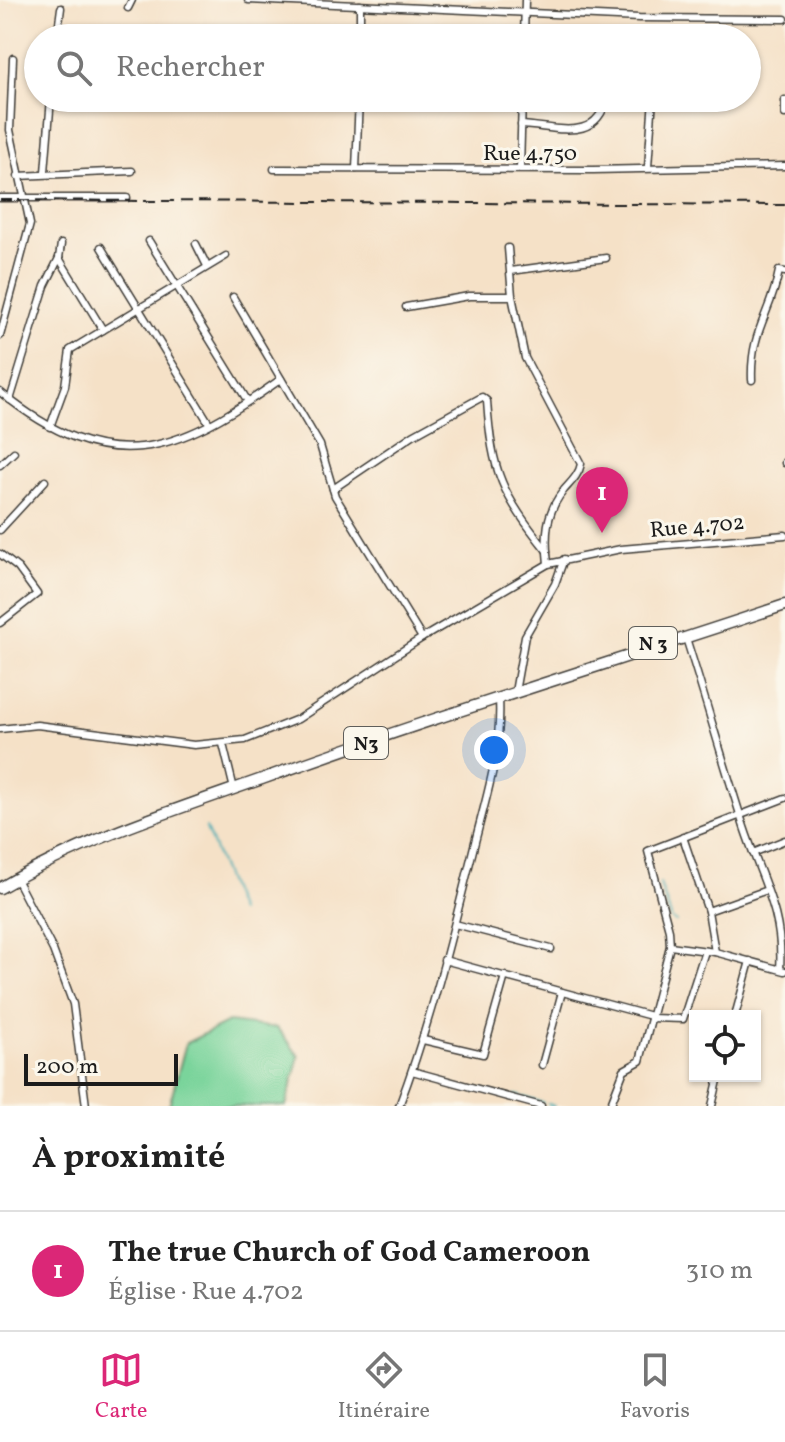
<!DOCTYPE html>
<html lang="fr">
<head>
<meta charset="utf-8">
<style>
	:root { --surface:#fff; --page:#f6f6f6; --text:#222; --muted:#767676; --line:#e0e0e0; --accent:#db2777 }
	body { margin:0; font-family:Vollkorn,serif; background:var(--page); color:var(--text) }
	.controls { position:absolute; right:24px; bottom:24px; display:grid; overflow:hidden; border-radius:0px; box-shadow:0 2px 6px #0004 }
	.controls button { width:72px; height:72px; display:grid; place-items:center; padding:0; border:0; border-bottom:2px solid var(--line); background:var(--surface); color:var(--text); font:40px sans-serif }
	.scale { position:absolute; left:24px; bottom:20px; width:154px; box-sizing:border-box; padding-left:8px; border:4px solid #1c1c1c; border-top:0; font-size:22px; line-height:28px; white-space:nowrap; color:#1c1c1c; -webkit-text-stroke:6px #fbf7ec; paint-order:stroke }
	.you { position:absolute; left:494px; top:750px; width:28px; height:28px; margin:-20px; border:6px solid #fff; border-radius:50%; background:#1a73e8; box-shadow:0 0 0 12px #1a73e833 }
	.badge { display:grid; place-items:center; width:52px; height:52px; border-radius:50%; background:var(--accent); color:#fff; font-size:26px; font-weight:700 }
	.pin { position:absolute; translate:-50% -66px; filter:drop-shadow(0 2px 4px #0008) }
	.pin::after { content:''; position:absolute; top:42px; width:28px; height:24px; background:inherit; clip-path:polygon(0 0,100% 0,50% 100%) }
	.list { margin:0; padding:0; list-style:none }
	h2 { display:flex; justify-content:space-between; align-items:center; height:104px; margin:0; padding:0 32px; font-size:34px }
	h2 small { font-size:26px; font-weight:400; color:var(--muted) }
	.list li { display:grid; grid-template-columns:52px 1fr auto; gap:24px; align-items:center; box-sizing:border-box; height:120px; padding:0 32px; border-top:2px solid var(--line) }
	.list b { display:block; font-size:30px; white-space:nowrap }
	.list p { margin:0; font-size:26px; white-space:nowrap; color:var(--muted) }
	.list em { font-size:26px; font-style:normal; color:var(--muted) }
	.icon { flex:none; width:44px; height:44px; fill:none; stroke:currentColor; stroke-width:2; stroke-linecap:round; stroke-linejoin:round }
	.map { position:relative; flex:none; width:785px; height:1106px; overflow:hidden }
	.search { position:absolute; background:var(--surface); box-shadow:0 2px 6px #0004; left:24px; right:24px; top:24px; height:88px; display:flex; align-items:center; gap:20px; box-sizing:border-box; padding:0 28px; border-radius:44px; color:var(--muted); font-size:30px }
	.sheet { height:224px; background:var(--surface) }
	nav { display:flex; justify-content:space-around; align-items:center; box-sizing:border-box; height:112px; border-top:2px solid var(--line); background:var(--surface); font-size:22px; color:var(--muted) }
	nav a { display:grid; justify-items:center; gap:4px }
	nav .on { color:var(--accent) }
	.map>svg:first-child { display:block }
</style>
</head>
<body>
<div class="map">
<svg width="785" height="1106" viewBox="0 0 785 1106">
	<rect width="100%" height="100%" fill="#fbf7ec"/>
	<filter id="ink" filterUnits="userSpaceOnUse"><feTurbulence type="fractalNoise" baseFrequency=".0125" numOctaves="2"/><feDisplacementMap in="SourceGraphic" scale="16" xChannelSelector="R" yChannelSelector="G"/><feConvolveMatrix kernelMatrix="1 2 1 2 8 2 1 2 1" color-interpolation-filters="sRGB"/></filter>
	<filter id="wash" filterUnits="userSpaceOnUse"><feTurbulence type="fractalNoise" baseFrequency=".006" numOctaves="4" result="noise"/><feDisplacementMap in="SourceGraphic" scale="32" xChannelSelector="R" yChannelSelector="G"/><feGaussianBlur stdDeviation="1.8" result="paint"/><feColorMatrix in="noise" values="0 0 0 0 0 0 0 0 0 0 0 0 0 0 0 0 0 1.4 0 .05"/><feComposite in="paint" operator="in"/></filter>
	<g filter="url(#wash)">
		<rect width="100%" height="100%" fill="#f5e1c7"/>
		<path fill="#7ad49b" stroke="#4b785c" stroke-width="2" d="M228,1022L277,1028L299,1056L286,1106H169L186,1043Z"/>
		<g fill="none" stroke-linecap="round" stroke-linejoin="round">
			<g stroke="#3aabb5" stroke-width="2">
				<path d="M206,828L239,912"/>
				<path d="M660,884L671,917"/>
				<path d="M671,919L676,922"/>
				<path d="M514,1095L520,1096"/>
				<path d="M523,1097L543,1103"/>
				<path d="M548,1104L554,1106"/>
			</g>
		</g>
	</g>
	<g filter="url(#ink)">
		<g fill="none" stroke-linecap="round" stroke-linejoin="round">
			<defs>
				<g id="minor">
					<path d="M248,0L639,18L785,19"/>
					<path d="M128,8L132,0"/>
					<path d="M57,38L61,8"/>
					<path d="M360,38V5"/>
					<path d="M524,38L525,0"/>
					<path d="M785,100V114"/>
					<path d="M521,125C558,127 596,143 607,98"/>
					<path d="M648,167L653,98"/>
					<path d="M274,169L593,170L785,166"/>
					<path d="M356,169L359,98"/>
					<path d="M520,169L522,98"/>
					<path d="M45,172L51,98"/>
					<path d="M18,176L132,171"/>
					<path d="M0,198H127"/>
					<path d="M149,241L247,400"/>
					<path d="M61,244L59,258L103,330"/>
					<path d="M196,244L207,266"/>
					<path d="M101,247L209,423"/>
					<path d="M508,248L512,296L525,358L581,464C579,475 571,482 564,490C545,513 545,537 548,564"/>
					<path d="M511,271L606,258"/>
					<path d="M233,297L320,445L335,496L422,638"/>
					<path d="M406,307L469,296H512"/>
					<path d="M0,336L30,224L10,130L13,58"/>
					<path d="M752,380C750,331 771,314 779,271L785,272"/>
					<path d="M0,392C109,480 175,455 281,379"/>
					<path d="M10,400L45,286L59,258"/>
					<path d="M50,427L65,386L70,350L226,256"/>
					<path d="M785,462V463"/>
					<path d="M0,465L14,452"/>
					<path d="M333,489L413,435L482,397L487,401C492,474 502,494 547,551"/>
					<path d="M0,530L45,481"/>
					<path d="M0,554L18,568L37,594L0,623"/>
					<path d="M686,638C706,701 724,765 744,827C761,879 784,913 780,969"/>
					<path d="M515,692L525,636L555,584L564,559"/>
					<path d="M0,729L37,725L194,745L245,740L298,719L422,638L548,564L621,549L785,535"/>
					<path d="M223,744L234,789"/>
					<path d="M683,837L708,911L715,952"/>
					<path d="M753,853L785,840"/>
					<path d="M16,879L53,950L73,1004L86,1106"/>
					<path d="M708,911L767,890"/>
					<path d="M455,924L551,949"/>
					<path d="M670,946L715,952L785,971"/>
					<path d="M444,960L651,1016"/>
					<path d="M735,1016L750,961"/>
					<path d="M651,1018L683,1019L705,951"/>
					<path d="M423,1040L483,1054L505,976"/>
					<path d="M542,1065L562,992"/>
					<path d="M412,1071L541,1106"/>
					<path d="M399,1106C430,1024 451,939 472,854C485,800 502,753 499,698"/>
					<path d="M610,1106L624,1070L640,1061L670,946L669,930L648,851L785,798"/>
					<path d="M712,1106L719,1076"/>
				</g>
				<path id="highway" d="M0,888C83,839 172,811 262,779C435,716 611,663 785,605"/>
			</defs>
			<use href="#minor" stroke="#3d3a36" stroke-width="9"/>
			<use href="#highway" stroke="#3d3a36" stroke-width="13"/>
			<use href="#minor" stroke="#fff" stroke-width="6"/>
			<use href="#highway" stroke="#fff" stroke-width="10"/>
			<path stroke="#1c1c1c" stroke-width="2" stroke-dasharray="12 6" stroke-linecap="butt" d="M0,200L785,205"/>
		</g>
	</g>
	<g text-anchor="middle" stroke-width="6" stroke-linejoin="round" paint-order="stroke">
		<g fill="#fbf7ec" stroke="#5f5e5a" stroke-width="2">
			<rect x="629" y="627" width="48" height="32" rx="6"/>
			<rect x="344" y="727" width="44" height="32" rx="6"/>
		</g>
		<g font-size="20" font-weight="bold" fill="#1c1c1c">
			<text x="653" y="650">N 3</text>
			<text x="366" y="750">N3</text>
		</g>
		<g font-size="22" fill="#1c1c1c" stroke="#fbf7ec">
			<text x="530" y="160">Rue 4.750</text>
			<text transform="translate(697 525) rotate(-5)" y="8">Rue 4.702</text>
		</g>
	</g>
</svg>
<div class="controls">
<button><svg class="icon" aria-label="locate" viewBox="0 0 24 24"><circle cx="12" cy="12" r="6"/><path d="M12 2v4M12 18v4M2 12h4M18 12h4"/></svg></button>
</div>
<div class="scale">200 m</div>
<div class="you"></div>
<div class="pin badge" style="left:602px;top:533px">1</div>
<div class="search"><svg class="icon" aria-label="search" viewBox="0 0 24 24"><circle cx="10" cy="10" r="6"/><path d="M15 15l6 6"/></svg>Rechercher</div>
</div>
<section class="sheet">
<h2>À proximité<small></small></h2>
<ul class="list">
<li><span class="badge">1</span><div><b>The true Church of God Cameroon</b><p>Église · Rue 4.702</p></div><em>310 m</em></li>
</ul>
</section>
<nav>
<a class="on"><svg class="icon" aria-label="map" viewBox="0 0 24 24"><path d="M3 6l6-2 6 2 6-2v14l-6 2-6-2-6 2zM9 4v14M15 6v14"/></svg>Carte</a>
<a><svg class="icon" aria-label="directions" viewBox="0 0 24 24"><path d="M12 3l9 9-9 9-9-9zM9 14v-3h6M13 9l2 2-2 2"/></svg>Itinéraire</a>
<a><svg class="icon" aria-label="saved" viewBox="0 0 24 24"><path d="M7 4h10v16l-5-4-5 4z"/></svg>Favoris</a>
</nav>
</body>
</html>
